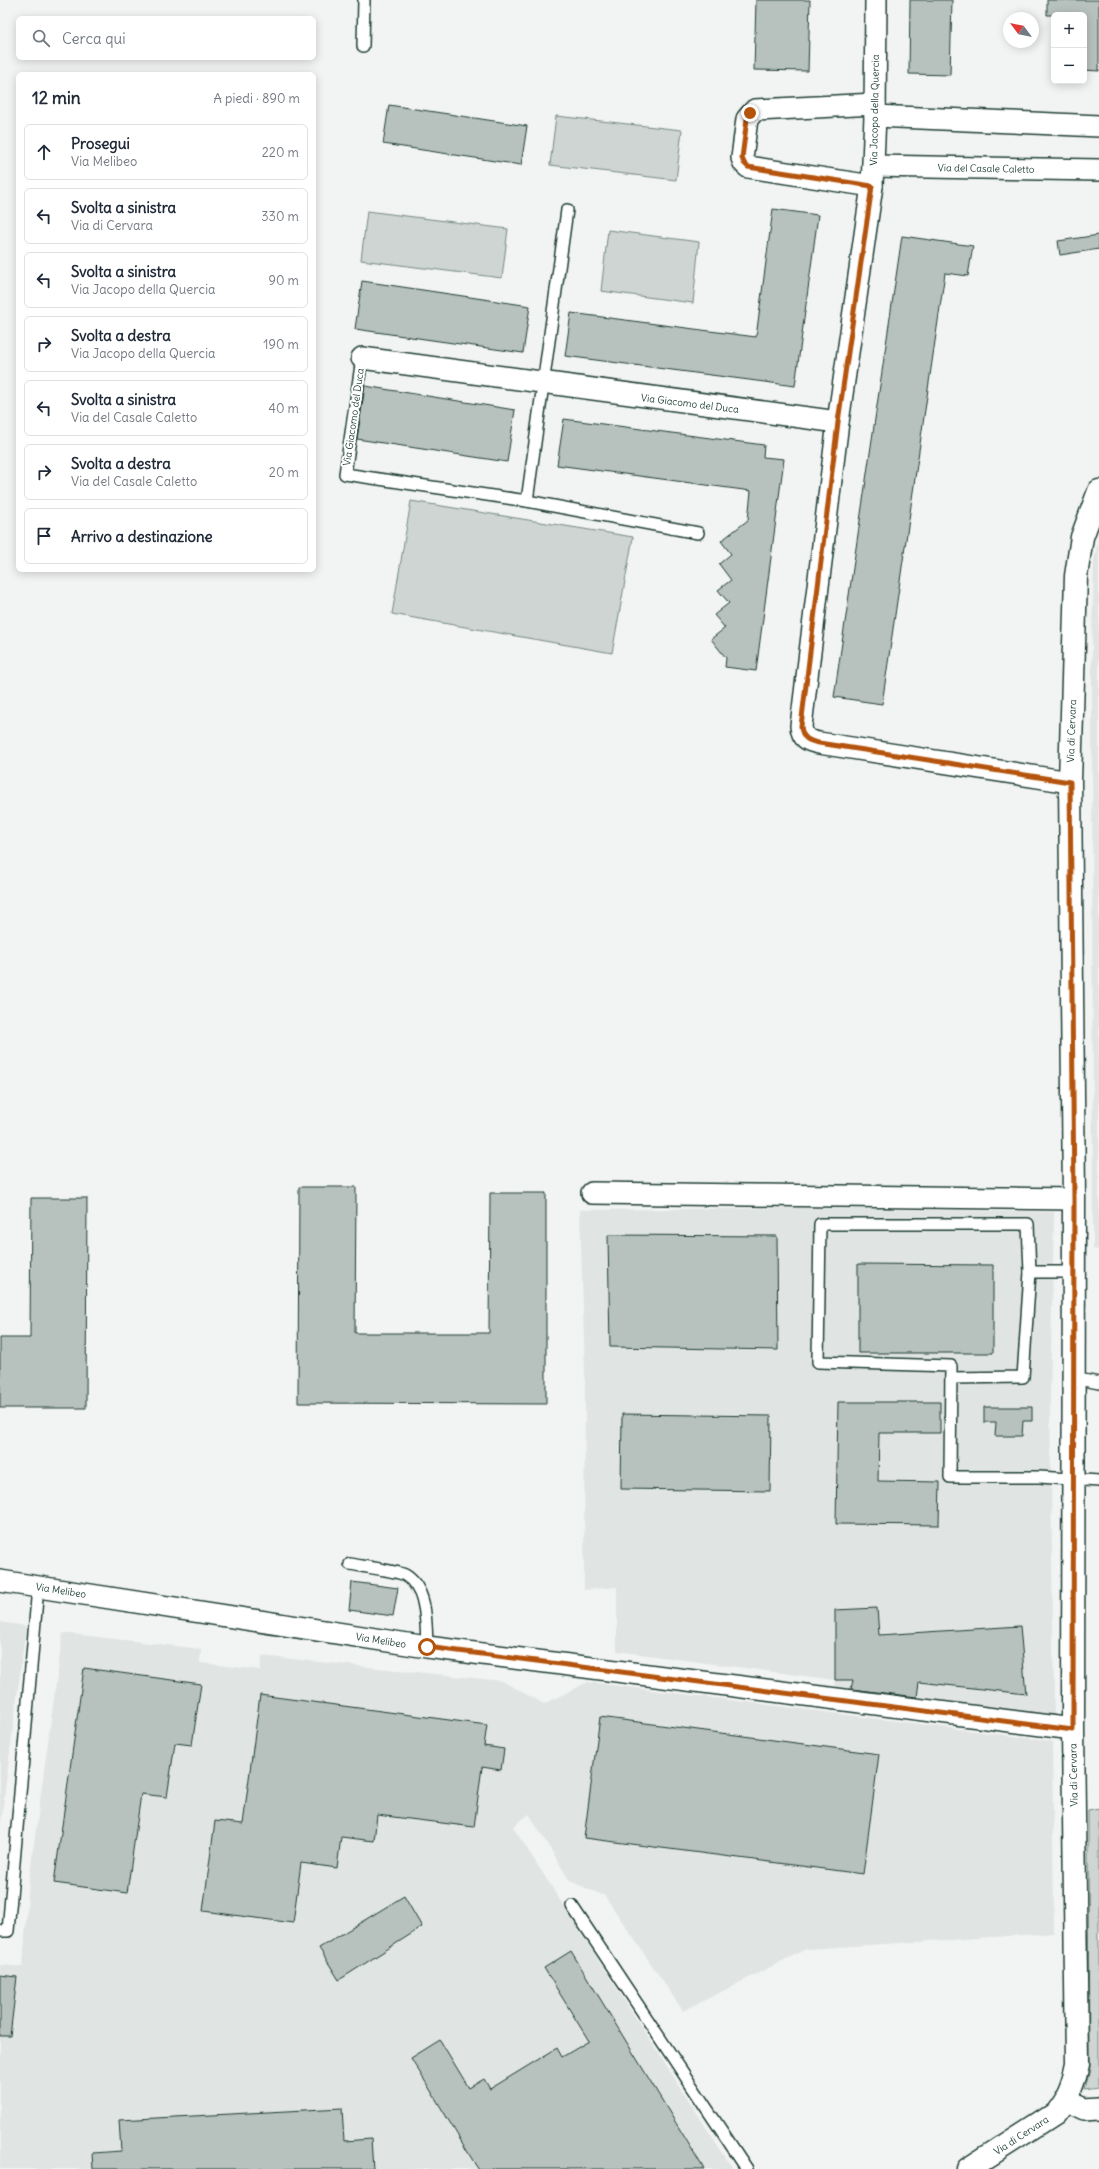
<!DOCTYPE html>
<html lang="it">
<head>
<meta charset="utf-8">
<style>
	:root { --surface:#fff; --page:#f2f2f3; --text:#1f2937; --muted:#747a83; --line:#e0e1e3 }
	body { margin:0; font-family:Delius,sans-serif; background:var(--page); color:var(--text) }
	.controls { position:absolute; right:12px; top:12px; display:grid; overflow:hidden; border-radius:6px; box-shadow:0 2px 10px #0003 }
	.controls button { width:36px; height:36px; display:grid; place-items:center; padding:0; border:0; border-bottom:1px solid var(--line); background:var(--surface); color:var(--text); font:20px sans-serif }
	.compass { position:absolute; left:1003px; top:12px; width:36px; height:36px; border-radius:50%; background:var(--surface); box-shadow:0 2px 10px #0003; rotate:302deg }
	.stop { position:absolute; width:12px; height:12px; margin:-9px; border:3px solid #b45309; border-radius:50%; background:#fff }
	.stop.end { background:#b45309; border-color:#fff; box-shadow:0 1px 4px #0008 }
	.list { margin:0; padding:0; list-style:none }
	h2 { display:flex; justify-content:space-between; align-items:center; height:52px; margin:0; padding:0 16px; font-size:17px }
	h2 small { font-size:13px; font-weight:400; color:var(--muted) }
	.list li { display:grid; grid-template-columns:26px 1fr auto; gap:12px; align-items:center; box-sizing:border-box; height:56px; margin:0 8px 8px; padding:0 8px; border:1px solid var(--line); border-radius:6px }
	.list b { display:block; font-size:15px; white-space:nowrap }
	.list p { margin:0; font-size:13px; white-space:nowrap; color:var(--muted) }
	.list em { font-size:13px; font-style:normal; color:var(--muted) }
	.icon { flex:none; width:22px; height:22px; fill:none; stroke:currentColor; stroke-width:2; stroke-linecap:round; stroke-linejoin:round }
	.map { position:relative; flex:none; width:1099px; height:2169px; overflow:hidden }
	.search { position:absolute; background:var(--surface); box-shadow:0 2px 10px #0003; left:16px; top:16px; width:300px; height:44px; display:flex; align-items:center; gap:10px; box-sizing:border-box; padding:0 14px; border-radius:6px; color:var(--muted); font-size:15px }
	.panel { position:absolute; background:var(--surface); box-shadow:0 2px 10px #0003; left:16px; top:72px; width:300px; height:500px; border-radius:6px }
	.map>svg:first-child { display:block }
</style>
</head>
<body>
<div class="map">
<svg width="1099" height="2169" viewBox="0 0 1099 2169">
	<rect width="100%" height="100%" fill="#f2f3f3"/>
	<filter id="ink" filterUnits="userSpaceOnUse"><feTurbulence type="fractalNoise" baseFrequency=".025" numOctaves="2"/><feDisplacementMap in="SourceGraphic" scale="8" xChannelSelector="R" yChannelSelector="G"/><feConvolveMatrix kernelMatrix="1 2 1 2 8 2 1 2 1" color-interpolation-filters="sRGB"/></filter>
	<g filter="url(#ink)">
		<g fill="#e0e4e3">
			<path d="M1099,538V1250L1093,1249L1092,647L1094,561Z"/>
			<path d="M800,1208L1054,1212L1050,1397L1054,1719L836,1690L835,1680L617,1651V1587L584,1590L585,1373L580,1210Z"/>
			<path d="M0,1622L26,1626L0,1829Z"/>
			<path d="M63,1633L201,1649L200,1663L260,1670L262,1656L502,1681L544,1704L588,1682L1052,1741L1054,1933L806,1949L683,2011L605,1896L570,1881L529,1814L513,1827L733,2169H0V1965L23,1967L29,1880Z"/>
		</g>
		<g fill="#ced5d3" stroke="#768984">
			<path d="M556,116L682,130L676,180L550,165Z"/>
			<path d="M367,211L508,229L502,278L361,260Z"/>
			<path d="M608,230L699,242L693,303L601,291Z"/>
			<path d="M411,501L633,537L612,653L392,614Z"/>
			<path d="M1099,1808V2088L1084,2090L1089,2069L1088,1810Z"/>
		</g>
		<g fill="#b7c1bd" stroke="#1f3d34">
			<path d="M756,0H810L808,71L754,70Z"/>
			<path d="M910,0H952L950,75L909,74Z"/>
			<path d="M1047,0H1099V71L1084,70V15H1047Z"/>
			<path d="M389,105L527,126L521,165L383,144Z"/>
			<path d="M773,209L818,215L795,386L565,356L571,313L756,337Z"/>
			<path d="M1099,235V249L1060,255L1058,241Z"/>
			<path d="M902,236L973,246L968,276L945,273L882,704L834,697Z"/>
			<path d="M362,281L530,306L523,353L355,329Z"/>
			<path d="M365,386L515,410L507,462L357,439Z"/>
			<path d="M564,419L764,445L763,457L784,459L756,671L725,667L726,658L711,639L725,628L714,615L729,603L718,590L731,580L719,564L731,554L721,541L748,520L751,491L557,465Z"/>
			<path d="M299,1187H356L355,1333H489L490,1193H546V1404L298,1403Z"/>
			<path d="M31,1198H87L86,1408H0V1338H30Z"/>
			<path d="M608,1235L777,1236L778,1350L610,1347Z"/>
			<path d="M858,1264L993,1265V1353H858Z"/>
			<path d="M838,1402H940V1433H879L878,1481L940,1482L939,1525L836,1524Z"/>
			<path d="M984,1407H1032V1421H1023L1022,1436H995L996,1422H984Z"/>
			<path d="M622,1414L771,1416L770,1491L621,1489Z"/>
			<path d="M352,1582L398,1588L393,1616L349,1610Z"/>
			<path d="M877,1608L879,1635L1020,1626L1026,1694L919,1682L917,1697L851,1689L853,1680H835V1610Z"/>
			<path d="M84,1668L201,1684L192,1745L175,1743L167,1797L141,1794L127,1893L54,1883Z"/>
			<path d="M260,1695L487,1725L484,1746L504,1749L501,1770L482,1767L474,1827L377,1815L374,1841L341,1837L337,1868L301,1863L293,1923L203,1911L215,1821L243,1824Z"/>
			<path d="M600,1717L879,1754L863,1874L584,1838Z"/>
			<path d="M404,1896L422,1927L339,1980L319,1948Z"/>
			<path d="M571,1951L704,2169H478L411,2058L440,2040L469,2088L484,2079L490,2089L557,2048L562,2057L589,2041L544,1968Z"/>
			<path d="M0,1975L17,1977L10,2036H0Z"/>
			<path d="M342,2108L344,2141L371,2139L373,2169H93L92,2153L121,2151L119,2120Z"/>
		</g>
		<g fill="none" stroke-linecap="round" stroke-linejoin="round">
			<defs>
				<g id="lane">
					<path d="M363,46L364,0"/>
					<path d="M362,358L345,474L527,501L698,533"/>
					<path d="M527,501L567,210"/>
					<path d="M1074,1272H1030L1028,1224H820L818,1362L951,1366L950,1477H1039L1099,1481"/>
					<path d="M951,1378L1023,1377L1030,1272"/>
					<path d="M1073,1378L1099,1383"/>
					<path d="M350,1564C360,1566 398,1571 405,1575C428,1589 426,1624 427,1647"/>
					<path d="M572,1906L747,2169"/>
					<path d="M0,1931H8L38,1587"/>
				</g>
				<g id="street">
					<path d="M876,0L875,116L872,186L838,422L801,726C802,738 808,741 819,743L1070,782"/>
					<path d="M875,116L1099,126"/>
					<path d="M873,166L1099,170"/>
					<path d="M872,186L748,167L744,163L742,158L747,119L755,110L875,104"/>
					<path d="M362,358L838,422"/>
					<path d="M592,1193L1074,1199"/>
					<path d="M0,1581L427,1647L1073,1729"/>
					<path d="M1065,2100L1084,2109L1099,2108"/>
				</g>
				<path id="secondary" d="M968,2169L1055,2113C1068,2097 1073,2084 1077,2064L1073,1729L1074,1199L1070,782L1076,576L1082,537L1099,491"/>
			</defs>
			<use href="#lane" stroke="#1f3d34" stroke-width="14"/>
			<use href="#street" stroke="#1f3d34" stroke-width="24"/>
			<use href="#secondary" stroke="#1f3d34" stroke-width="25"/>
			<use href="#lane" stroke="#fff" stroke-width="11"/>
			<use href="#street" stroke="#fff" stroke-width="21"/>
			<use href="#secondary" stroke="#fff" stroke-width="22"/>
		</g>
	</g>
	<g fill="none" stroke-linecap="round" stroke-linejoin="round" filter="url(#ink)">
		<path stroke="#b45309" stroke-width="5" d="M427,1647L1073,1730L1074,1199L1070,782L819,743C808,741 802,738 801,726L838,422L872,186L748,167L744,163L742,158L747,119L750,113"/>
	</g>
	<g text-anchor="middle" stroke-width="4" stroke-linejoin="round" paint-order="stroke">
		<g font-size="10" fill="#1f3d34" stroke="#fff">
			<text transform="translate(874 110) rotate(-89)" y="4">Via Jacopo della Quercia</text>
			<text transform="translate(986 168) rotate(1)" y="4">Via del Casale Caletto</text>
			<text transform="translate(690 403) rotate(7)" y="4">Via Giacomo del Duca</text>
			<text transform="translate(353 417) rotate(-82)" y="4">Via Giacomo del Duca</text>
			<text transform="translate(1071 731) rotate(-88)" y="4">Via di Cervara</text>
			<text transform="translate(61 1590) rotate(9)" y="4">Via Melibeo</text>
			<text transform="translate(381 1640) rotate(9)" y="4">Via Melibeo</text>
			<text transform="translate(1073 1775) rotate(-91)" y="4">Via di Cervara</text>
			<text transform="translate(1021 2135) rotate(-33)" y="4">Via di Cervara</text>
		</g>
	</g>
</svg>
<div class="controls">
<button>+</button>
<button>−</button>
</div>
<svg class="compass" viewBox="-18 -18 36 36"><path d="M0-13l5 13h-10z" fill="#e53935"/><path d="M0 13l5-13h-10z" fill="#747a83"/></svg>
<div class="stop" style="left:427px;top:1647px"></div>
<div class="stop end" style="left:750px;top:113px"></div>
<div class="search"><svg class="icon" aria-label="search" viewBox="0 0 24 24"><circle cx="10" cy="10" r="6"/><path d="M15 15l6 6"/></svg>Cerca qui</div>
<section class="panel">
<h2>12 min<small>A piedi · 890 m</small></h2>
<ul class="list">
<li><svg class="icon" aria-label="ahead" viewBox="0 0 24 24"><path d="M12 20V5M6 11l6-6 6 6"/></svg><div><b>Prosegui</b><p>Via Melibeo</p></div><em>220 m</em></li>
<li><svg class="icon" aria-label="left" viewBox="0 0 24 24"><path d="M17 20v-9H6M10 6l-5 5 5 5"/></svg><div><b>Svolta a sinistra</b><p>Via di Cervara</p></div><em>330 m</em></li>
<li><svg class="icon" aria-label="left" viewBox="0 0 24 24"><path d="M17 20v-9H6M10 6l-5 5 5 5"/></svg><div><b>Svolta a sinistra</b><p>Via Jacopo della Quercia</p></div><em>90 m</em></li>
<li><svg class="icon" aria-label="right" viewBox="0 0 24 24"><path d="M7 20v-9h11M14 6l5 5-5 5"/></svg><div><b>Svolta a destra</b><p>Via Jacopo della Quercia</p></div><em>190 m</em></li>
<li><svg class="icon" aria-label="left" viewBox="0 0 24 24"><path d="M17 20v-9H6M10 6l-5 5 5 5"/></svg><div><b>Svolta a sinistra</b><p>Via del Casale Caletto</p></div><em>40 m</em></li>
<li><svg class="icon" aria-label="right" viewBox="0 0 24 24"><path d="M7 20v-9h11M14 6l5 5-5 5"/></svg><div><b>Svolta a destra</b><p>Via del Casale Caletto</p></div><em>20 m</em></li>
<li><svg class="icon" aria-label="arrive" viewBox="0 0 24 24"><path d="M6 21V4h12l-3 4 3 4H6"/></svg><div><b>Arrivo a destinazione</b></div></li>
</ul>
</section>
</div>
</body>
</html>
